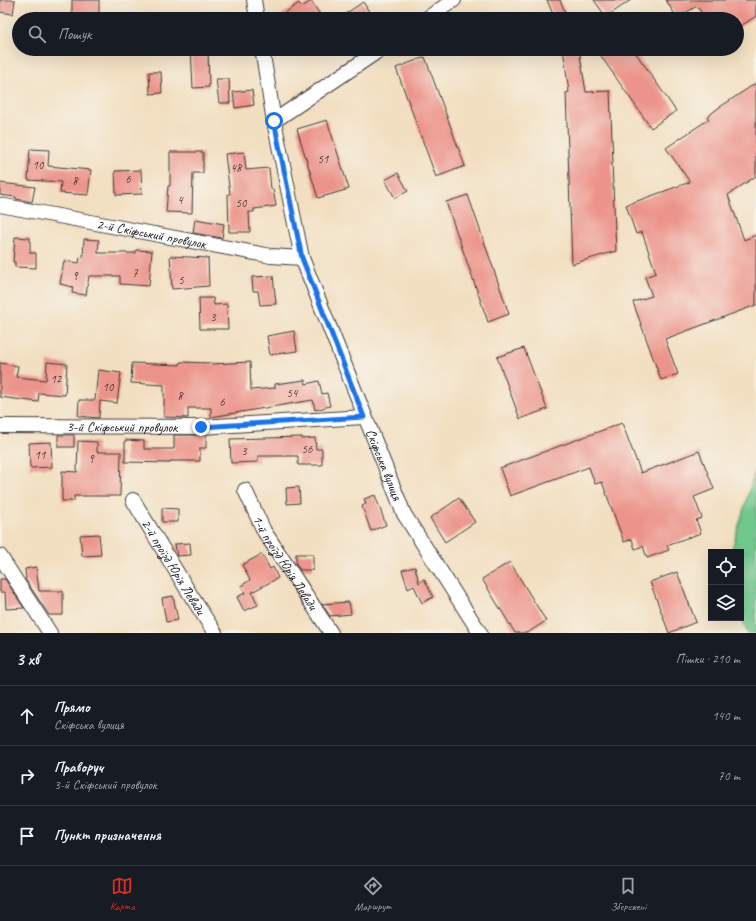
<!DOCTYPE html>
<html lang="uk">
<head>
<meta charset="utf-8">
<style>
	:root { --surface:#171b24; --page:#242831; --text:#f1f3f6; --muted:#9ea1a6; --line:#363941; --accent:#d93025 }
	body { margin:0; font-family:Caveat,sans-serif; background:var(--page); color:var(--text) }
	.controls { position:absolute; right:12px; bottom:12px; display:grid; overflow:hidden; border-radius:0px; box-shadow:0 4px 16px #0002 }
	.controls button { width:36px; height:36px; display:grid; place-items:center; padding:0; border:0; border-bottom:1px solid var(--line); background:var(--surface); color:var(--text); font:20px sans-serif }
	.stop { position:absolute; width:12px; height:12px; margin:-9px; border:3px solid #1a73e8; border-radius:50%; background:#fff }
	.stop.end { background:#1a73e8; border-color:#fff; box-shadow:0 1px 4px #0008 }
	.list { margin:0; padding:0; list-style:none }
	h2 { display:flex; justify-content:space-between; align-items:center; height:52px; margin:0; padding:0 16px; font-size:17px }
	h2 small { font-size:13px; font-weight:400; color:var(--muted) }
	.list li { display:grid; grid-template-columns:26px 1fr auto; gap:12px; align-items:center; box-sizing:border-box; height:60px; padding:0 16px; border-top:1px solid var(--line) }
	.list b { display:block; font-size:15px; white-space:nowrap }
	.list p { margin:0; font-size:13px; white-space:nowrap; color:var(--muted) }
	.list em { font-size:13px; font-style:normal; color:var(--muted) }
	.icon { flex:none; width:22px; height:22px; fill:none; stroke:currentColor; stroke-width:2; stroke-linecap:round; stroke-linejoin:round }
	.map { position:relative; flex:none; width:756px; height:633px; overflow:hidden }
	.search { position:absolute; background:var(--surface); box-shadow:0 4px 16px #0002; left:12px; right:12px; top:12px; height:44px; display:flex; align-items:center; gap:10px; box-sizing:border-box; padding:0 14px; border-radius:22px; color:var(--muted); font-size:15px }
	.sheet { height:232px; background:var(--surface) }
	nav { display:flex; justify-content:space-around; align-items:center; box-sizing:border-box; height:56px; border-top:1px solid var(--line); background:var(--surface); font-size:11px; color:var(--muted) }
	nav a { display:grid; justify-items:center; gap:2px }
	nav .on { color:var(--accent) }
	.map>svg:first-child { display:block }
</style>
</head>
<body>
<div class="map">
<svg width="756" height="633" viewBox="0 0 756 633">
	<rect width="100%" height="100%" fill="#f7f3e8"/>
	<filter id="ink" filterUnits="userSpaceOnUse"><feTurbulence type="fractalNoise" baseFrequency=".025" numOctaves="2"/><feDisplacementMap in="SourceGraphic" scale="8" xChannelSelector="R" yChannelSelector="G"/><feConvolveMatrix kernelMatrix="1 2 1 2 8 2 1 2 1" color-interpolation-filters="sRGB"/></filter>
	<filter id="wash" filterUnits="userSpaceOnUse"><feTurbulence type="fractalNoise" baseFrequency=".012" numOctaves="4" result="noise"/><feDisplacementMap in="SourceGraphic" scale="16" xChannelSelector="R" yChannelSelector="G"/><feGaussianBlur stdDeviation="0.9" result="paint"/><feColorMatrix in="noise" values="0 0 0 0 0 0 0 0 0 0 0 0 0 0 0 0 0 1.4 0 .05"/><feComposite in="paint" operator="in"/></filter>
	<g filter="url(#wash)">
		<rect width="100%" height="100%" fill="#f2dfc1"/>
		<path fill="#70c88d" stroke="#467254" d="M756,467V633H747L741,616V552H731Z"/>
		<g id="blocks">
			<g fill="#ec948b">
				<path d="M0,0H15L13,14L0,12Z"/>
				<rect x="72" y="0" width="27" height="15"/>
				<path d="M547,0H560L568,19H555Z"/>
				<path d="M594,0H631L606,17Z"/>
				<path d="M666,0H756V16L738,28L737,19H706L697,6L677,18Z"/>
				<path d="M311,1L323,19H276L299,3L302,7Z"/>
				<path d="M363,2L374,19H338Z"/>
				<path d="M191,49H208L209,87L193,88Z"/>
				<path d="M563,49H579L586,92L610,91L613,163H612L616,251L572,264L566,93L569,92Z"/>
				<path d="M596,49H633L676,111L651,128Z"/>
				<path d="M425,57L465,166L436,177L396,68Z"/>
				<path d="M149,72H161L162,93L150,94Z"/>
				<path d="M216,79H229L230,103H219Z"/>
				<path d="M756,83V176L728,195L744,240L756,235V305L665,339L678,374L661,380L633,302L652,296L645,277L656,273L642,232L636,234L626,205L690,182L666,148L709,119L707,117L717,109Z"/>
				<path d="M252,90L254,105L235,108L233,92Z"/>
				<path d="M327,120L349,189L318,198L297,129Z"/>
				<path d="M30,149L49,150L48,166L91,170L88,195L60,193L61,182L28,180Z"/>
				<path d="M170,152H203V173H193L192,213L166,212L168,186H170Z"/>
				<path d="M244,152L246,170L269,168L271,189H273L276,206L254,209V212H249L250,232H229L228,194H230L225,154Z"/>
				<path d="M141,170L142,194L116,195L115,171Z"/>
				<path d="M398,173L408,191L395,198L385,180Z"/>
				<path d="M0,183L35,187L32,202L16,199V197L0,195Z"/>
				<path d="M468,195L509,314L488,322L446,202Z"/>
				<path d="M195,219L224,224L222,238L193,233Z"/>
				<path d="M15,237L30,238V253H36V268L15,267V262H13Z"/>
				<path d="M84,239L99,240L98,253H136V250L152,251L149,286L120,284V276H89L86,295L72,293L73,287L60,284L64,261L79,263L80,257L83,258Z"/>
				<path d="M170,256L208,258L209,286L172,289Z"/>
				<path d="M273,276L276,304L260,305L258,291H253L252,277Z"/>
				<path d="M199,298H213L214,305L227,304L228,329H200Z"/>
				<path d="M294,331L297,351L270,355L267,336Z"/>
				<path d="M524,348L547,409L520,419L497,357Z"/>
				<path d="M47,362L67,364L65,395L39,393L38,402L0,397V363L18,366L16,377L46,380Z"/>
				<path d="M180,362L211,363V364L250,362L251,390L275,388V384L305,380L306,384L319,381L322,394L327,393L330,406L315,410L313,400L211,417V408H188V418L164,417V385L131,383L132,363L180,365Z"/>
				<path d="M98,370L121,373L117,403L100,401L99,418L78,416L79,400H95Z"/>
				<path d="M622,423L641,473L699,451L714,489L694,497L702,518L696,520L701,533L667,545L669,550L647,558L643,546L635,549L632,539L624,542L602,482L595,484L589,467L510,496L500,468Z"/>
				<rect x="58" y="435" width="16" height="12"/>
				<path d="M174,435H206V448H200V461H170V463L125,462V440L144,441V449H174Z"/>
				<path d="M302,437V439L315,438L316,449H322V465H298V456H258V462L231,463L230,439Z"/>
				<path d="M78,441L97,442V452H121L120,496H74V501H62V471L77,472Z"/>
				<path d="M51,442L52,467L30,468L29,443Z"/>
				<path d="M299,487L300,503L287,504L286,488Z"/>
				<path d="M375,495L386,525L371,531L362,506L366,504L364,499Z"/>
				<path d="M459,498L475,522L445,542L430,518Z"/>
				<path d="M162,508L178,509V522H162Z"/>
				<path d="M99,534L101,555L82,556L80,535Z"/>
				<path d="M190,543L191,555L177,556L175,544Z"/>
				<path d="M262,554L270,569L273,567L278,578L252,592L258,605L244,611L237,597L245,593L241,586L250,580L242,565Z"/>
				<path d="M296,554H313V570H300L296,564Z"/>
				<path d="M510,562L546,621L527,633H515L482,579Z"/>
				<path d="M36,567L39,591H63V615H49L25,579H26L25,569Z"/>
				<path d="M415,567L419,583L424,579L433,597L422,603L414,586L408,589L402,570Z"/>
				<path d="M677,572L696,622L669,633L650,582Z"/>
				<path d="M0,579H5L24,608L6,609L5,592H0Z"/>
				<path d="M173,596L178,620L166,622L162,598Z"/>
				<path d="M349,602L351,614L330,616L322,604Z"/>
			</g>
		</g>
	</g>
	<g filter="url(#ink)">
		<use href="#blocks" fill-opacity="0" stroke="#3c3935" stroke-width="1"/>
		<g fill="none" stroke-linecap="round" stroke-linejoin="round">
			<defs>
				<g id="minor">
					<path d="M254,0L257,19"/>
					<path d="M426,19L454,0"/>
					<path id="s1" d="M262,49L274,121L302,258L404,514L480,633"/>
					<path d="M274,121L381,49"/>
					<path id="s2" d="M0,205L271,256L302,258"/>
					<path id="s3" d="M0,426L201,427L364,417"/>
					<path id="s4" d="M245,490L264,531L331,633"/>
					<path id="s5" d="M133,500L190,594L215,633"/>
					<path d="M0,556L50,633"/>
				</g>
			</defs>
			<use href="#minor" stroke="#3c3935" stroke-width="16"/>
			<use href="#minor" stroke="#fff" stroke-width="14"/>
		</g>
	</g>
	<g fill="none" stroke-linecap="round" stroke-linejoin="round" filter="url(#ink)">
		<path stroke="#1a73e8" stroke-width="5" d="M201,427L364,417L302,258L274,121"/>
	</g>
	<g text-anchor="middle" stroke-width="3" stroke-linejoin="round" paint-order="stroke">
		<g font-size="12" fill="#503a38">
			<text x="323" y="163">51</text>
			<text x="38" y="169">10</text>
			<text x="236" y="172">48</text>
			<text x="128" y="183">6</text>
			<text x="75" y="185">8</text>
			<text x="180" y="204">4</text>
			<text x="241" y="207">50</text>
			<text x="135" y="277">7</text>
			<text x="75" y="280">9</text>
			<text x="181" y="284">5</text>
			<text x="213" y="321">3</text>
			<text x="56" y="383">12</text>
			<text x="108" y="391">10</text>
			<text x="292" y="397">54</text>
			<text x="180" y="400">8</text>
			<text x="222" y="406">6</text>
			<text x="307" y="453">56</text>
			<text x="244" y="455">3</text>
			<text x="40" y="459">11</text>
			<text x="91" y="463">9</text>
		</g>
		<g font-size="14" fill="#1c1c1c" stroke="#f7f3e8">
			<text dy="5" stroke="none"><textPath href="#s2" startOffset="154">2-й Скіфський провулок</textPath></text>
			<text dy="5" stroke="none"><textPath href="#s3" startOffset="122">3-й Скіфський провулок</textPath></text>
			<text dy="5" stroke="none"><textPath href="#s1" startOffset="435">Скіфська вулиця</textPath></text>
			<text dy="5" stroke="none"><textPath href="#s4" startOffset="83">1-й проїзд Юрія Левади</textPath></text>
			<text dy="5" stroke="none"><textPath href="#s5" startOffset="78">2-й проїзд Юрія Левади</textPath></text>
		</g>
	</g>
</svg>
<div class="controls">
<button><svg class="icon" aria-label="locate" viewBox="0 0 24 24"><circle cx="12" cy="12" r="6"/><path d="M12 2v4M12 18v4M2 12h4M18 12h4"/></svg></button>
<button><svg class="icon" aria-label="layers" viewBox="0 0 24 24"><path d="M12 4l9 5-9 5-9-5zM3 14l9 5 9-5"/></svg></button>
</div>
<div class="stop" style="left:274px;top:121px"></div>
<div class="stop end" style="left:201px;top:427px"></div>
<div class="search"><svg class="icon" aria-label="search" viewBox="0 0 24 24"><circle cx="10" cy="10" r="6"/><path d="M15 15l6 6"/></svg>Пошук</div>
</div>
<section class="sheet">
<h2>3 хв<small>Пішки · 210 m</small></h2>
<ul class="list">
<li><svg class="icon" aria-label="ahead" viewBox="0 0 24 24"><path d="M12 20V5M6 11l6-6 6 6"/></svg><div><b>Прямо</b><p>Скіфська вулиця</p></div><em>140 m</em></li>
<li><svg class="icon" aria-label="right" viewBox="0 0 24 24"><path d="M7 20v-9h11M14 6l5 5-5 5"/></svg><div><b>Праворуч</b><p>3-й Скіфський провулок</p></div><em>70 m</em></li>
<li><svg class="icon" aria-label="arrive" viewBox="0 0 24 24"><path d="M6 21V4h12l-3 4 3 4H6"/></svg><div><b>Пункт призначення</b></div></li>
</ul>
</section>
<nav>
<a class="on"><svg class="icon" aria-label="map" viewBox="0 0 24 24"><path d="M3 6l6-2 6 2 6-2v14l-6 2-6-2-6 2zM9 4v14M15 6v14"/></svg>Карта</a>
<a><svg class="icon" aria-label="directions" viewBox="0 0 24 24"><path d="M12 3l9 9-9 9-9-9zM9 14v-3h6M13 9l2 2-2 2"/></svg>Маршрут</a>
<a><svg class="icon" aria-label="saved" viewBox="0 0 24 24"><path d="M7 4h10v16l-5-4-5 4z"/></svg>Збережені</a>
</nav>
</body>
</html>
